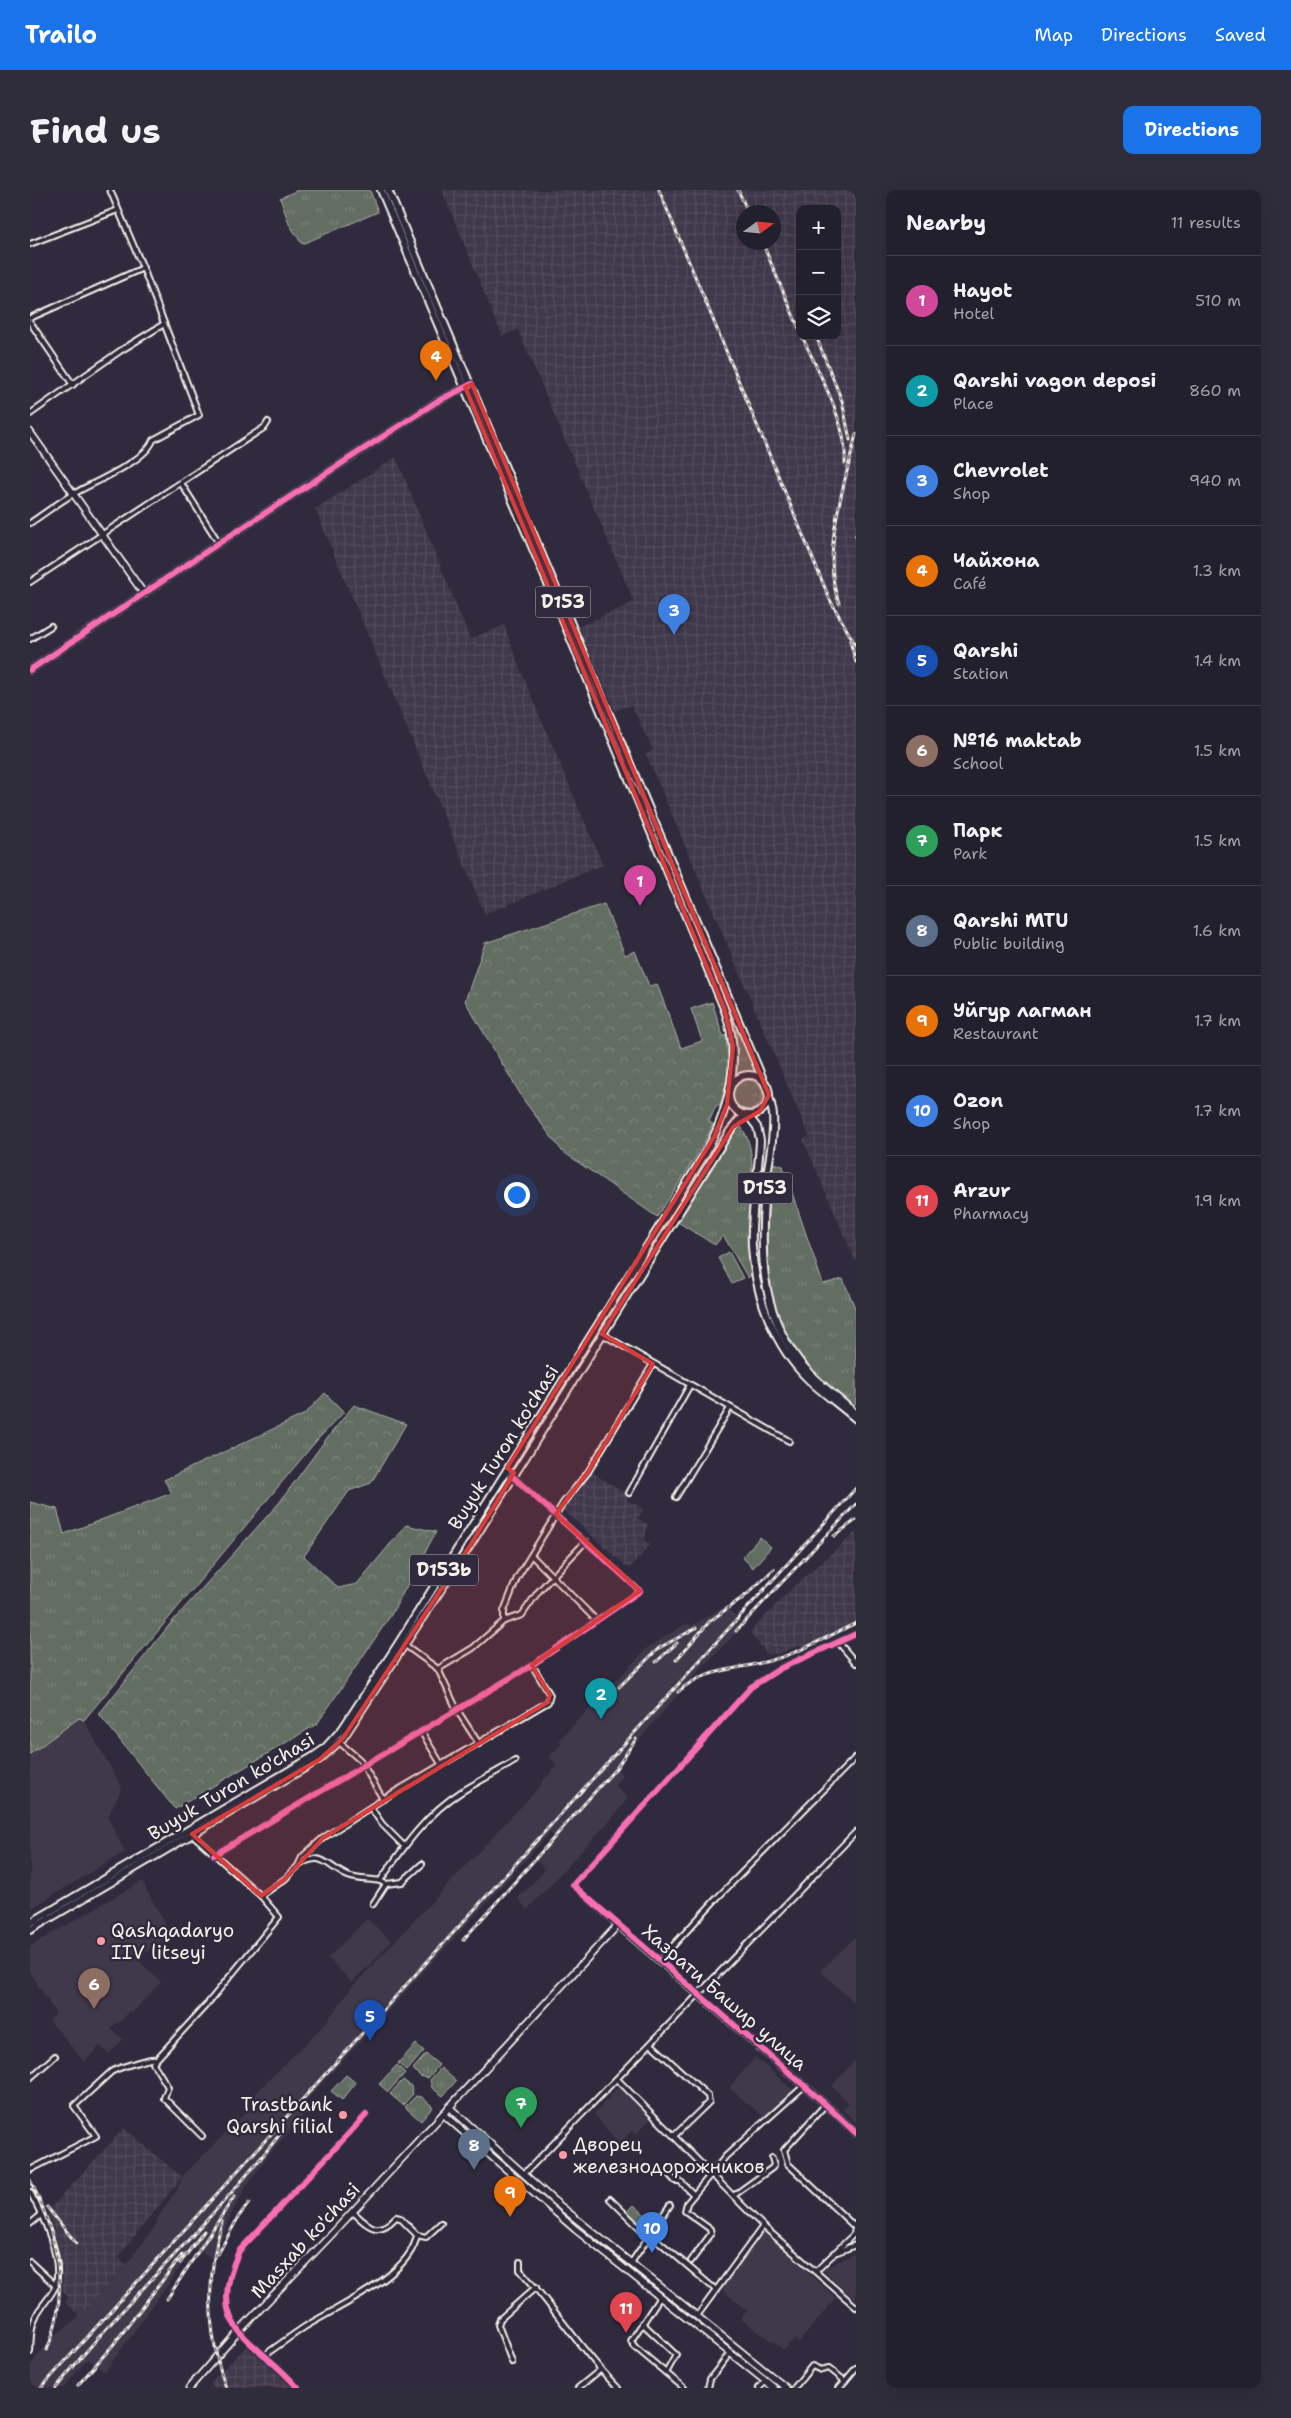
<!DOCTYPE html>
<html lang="en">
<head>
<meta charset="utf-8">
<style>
	:root { --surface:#23202e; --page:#2f2d3a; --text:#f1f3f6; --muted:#a3a3aa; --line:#403e4a; --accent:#1a73e8 }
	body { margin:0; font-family:"Shantell Sans",sans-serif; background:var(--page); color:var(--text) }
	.controls { position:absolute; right:15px; top:15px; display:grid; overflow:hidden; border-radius:10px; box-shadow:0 5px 20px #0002 }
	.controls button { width:45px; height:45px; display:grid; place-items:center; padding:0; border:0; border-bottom:1px solid var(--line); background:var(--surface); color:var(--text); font:25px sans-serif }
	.compass { position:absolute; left:706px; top:15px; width:45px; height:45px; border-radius:50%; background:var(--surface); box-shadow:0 5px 20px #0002; rotate:75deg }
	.you { position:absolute; left:486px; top:1004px; width:18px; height:18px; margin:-12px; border:4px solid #fff; border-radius:50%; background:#1a73e8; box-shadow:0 0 0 8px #1a73e833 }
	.badge { display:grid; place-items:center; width:32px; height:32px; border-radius:50%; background:var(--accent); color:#fff; font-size:16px; font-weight:700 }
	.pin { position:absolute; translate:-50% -41px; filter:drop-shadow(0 1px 2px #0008) }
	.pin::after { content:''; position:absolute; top:26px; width:18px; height:15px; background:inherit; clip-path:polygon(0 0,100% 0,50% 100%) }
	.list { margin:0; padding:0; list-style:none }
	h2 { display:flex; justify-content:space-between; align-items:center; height:65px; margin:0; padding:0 20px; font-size:21px }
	h2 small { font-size:16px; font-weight:400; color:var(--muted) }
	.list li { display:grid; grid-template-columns:32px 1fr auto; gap:15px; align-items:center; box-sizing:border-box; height:90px; padding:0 20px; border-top:1px solid var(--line) }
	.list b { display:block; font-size:19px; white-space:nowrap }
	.list p { margin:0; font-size:16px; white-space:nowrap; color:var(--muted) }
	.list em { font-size:16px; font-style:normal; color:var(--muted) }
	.icon { flex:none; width:28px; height:28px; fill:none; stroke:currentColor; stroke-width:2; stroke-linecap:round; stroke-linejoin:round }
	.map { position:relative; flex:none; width:826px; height:2198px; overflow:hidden; border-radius:10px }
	header { display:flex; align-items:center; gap:30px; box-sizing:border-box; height:70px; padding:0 25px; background:var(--accent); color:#fff }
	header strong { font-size:24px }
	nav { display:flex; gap:28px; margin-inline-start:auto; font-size:18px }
	.intro { display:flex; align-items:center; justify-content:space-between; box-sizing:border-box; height:120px; padding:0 30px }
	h1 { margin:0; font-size:35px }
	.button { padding:12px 22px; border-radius:10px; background:var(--accent); color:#fff; font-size:18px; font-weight:700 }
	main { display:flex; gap:30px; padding:0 30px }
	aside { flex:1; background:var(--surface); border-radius:10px; box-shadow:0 5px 20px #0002 }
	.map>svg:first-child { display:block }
</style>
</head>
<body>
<header>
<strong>Trailo</strong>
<nav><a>Map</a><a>Directions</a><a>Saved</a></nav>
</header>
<div class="intro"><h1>Find us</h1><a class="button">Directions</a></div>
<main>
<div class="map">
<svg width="826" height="2198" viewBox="0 0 826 2198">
	<defs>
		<pattern id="industrial-grid" width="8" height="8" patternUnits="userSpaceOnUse" patternTransform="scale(1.25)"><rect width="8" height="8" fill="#40374b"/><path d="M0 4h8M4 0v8" fill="none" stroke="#534b5c"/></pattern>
		<pattern id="grass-tufts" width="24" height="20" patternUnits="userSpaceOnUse" patternTransform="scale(1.25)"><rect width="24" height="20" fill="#636e63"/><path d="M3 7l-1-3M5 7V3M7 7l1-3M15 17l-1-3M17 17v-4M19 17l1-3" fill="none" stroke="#7a8379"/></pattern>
		<pattern id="forest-crowns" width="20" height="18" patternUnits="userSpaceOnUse" patternTransform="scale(1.25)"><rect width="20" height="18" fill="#636e63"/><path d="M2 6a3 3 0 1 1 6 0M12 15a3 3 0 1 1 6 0" fill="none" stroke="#7a8379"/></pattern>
	</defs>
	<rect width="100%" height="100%" fill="#2f2a3d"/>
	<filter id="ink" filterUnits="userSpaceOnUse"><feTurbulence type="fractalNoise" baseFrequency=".02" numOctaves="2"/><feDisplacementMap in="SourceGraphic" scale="10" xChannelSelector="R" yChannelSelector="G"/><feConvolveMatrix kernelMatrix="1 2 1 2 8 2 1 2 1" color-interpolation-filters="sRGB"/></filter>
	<g filter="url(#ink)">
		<g fill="#40374b">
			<path d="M295,1203L314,1222L287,1250L54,1530L92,1598L78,1627L95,1662L0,1719V1312L27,1319L34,1344L142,1303L134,1290L275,1224Z"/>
			<path d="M695,1416L715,1435L670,1479L586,1577L593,1586L585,1595L598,1608L586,1624L497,1720L488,1708L515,1680L503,1668L524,1647L520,1643L274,1913L280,1918L239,1964L216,1997L201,2024L184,2070L165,2057L75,2182L57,2169L34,2198H0V2176L8,2165L23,2147L50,2126L96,2075L125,2036L128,2027L148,1998L152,1987L228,1909L223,1906L294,1835L322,1797L512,1594L511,1593L527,1575L519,1567L532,1553L529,1550L617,1458L657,1433L661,1436Z"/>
			<path d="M112,1691L142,1747L106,1768L131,1792L102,1823L100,1821L90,1833L87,1832L81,1839L93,1849L79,1864L70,1856L54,1872L19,1830L26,1824L0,1782V1756Z"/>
			<path d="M337,1729L362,1751L322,1793L298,1768Z"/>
			<path d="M826,1746V1814L790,1781Z"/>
			<path d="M725,1867L763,1900L736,1929L699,1898Z"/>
			<path d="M826,1869V1933L813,1920L819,1914L802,1896Z"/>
			<path d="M588,1897L620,1929L606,1944L602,1941L589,1955L564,1924Z"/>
			<path d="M733,2041L806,2108L769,2152L764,2149L754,2160L711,2129L717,2121L690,2098Z"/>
			<path d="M826,2062V2110L793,2080Z"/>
		</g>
		<g fill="url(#industrial-grid)" fill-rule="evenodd">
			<path d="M412,0H826V1072L773,950L779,946L616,564L623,560L601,515L585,521L548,437L604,412L488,140L472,146ZM770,19H807V146H770ZM714,22H744V52H714Z"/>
			<path d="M366,267L440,449L474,435L492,484L573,675L455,724L285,319Z"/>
			<path d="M561,1282L599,1305L597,1310L614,1319L608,1328L618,1335L614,1351L620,1355L599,1379L532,1319Z"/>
			<path d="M826,1342V1434L773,1460L770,1455L746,1465L745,1463L738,1465L720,1443L722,1440L762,1398Z"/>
			<path d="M94,1938L152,1987L88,2067L96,2075L50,2126L35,2112L38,2108L31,2099L33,2090L25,2043L17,2022Z"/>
			<path d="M218,2155L263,2198H185L180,2193Z"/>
		</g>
		<g fill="url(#grass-tufts)" stroke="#acb0a6">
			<path d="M268,0H340L348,22L272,54L259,34L250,8Z"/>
			<path d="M706,838L725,882L706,886Z"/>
			<circle cx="718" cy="905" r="15"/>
			<path d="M711,937C732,963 716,1020 718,1053C719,1064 721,1074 722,1084L718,1088L693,1045L685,1055L646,1031L707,938Z"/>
			<path d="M743,973L753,976L793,1094L813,1089L826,1120V1214L824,1216C810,1205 795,1194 782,1182C727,1127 735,1043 743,973Z"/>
			<path d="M295,1203L314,1222L287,1250L54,1530L49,1528L0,1564V1312L27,1319L34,1344L142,1303L134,1290L275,1224Z"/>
			<path d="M386,1854L394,1861L377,1881L368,1873Z"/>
			<path d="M396,1864L409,1875L398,1888L390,1886L383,1879Z"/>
			<path d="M367,1875L375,1883L358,1902L349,1894Z"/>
			<path d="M411,1878L426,1891L413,1906L402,1898L400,1890Z"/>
			<path d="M316,1885L326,1893L312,1910L301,1901Z"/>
			<path d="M373,1890L381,1896L383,1904L373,1915L360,1904Z"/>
			<path d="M386,1906L392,1907L403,1917L391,1931L375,1917Z"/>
		</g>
		<g fill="url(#forest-crowns)" stroke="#acb0a6">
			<path d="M574,714L595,765L605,761L619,796L627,794L651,858L672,851L661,819L682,812L693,846L696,845L699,881L691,913L690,916H686L679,932L683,934L671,959L627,1027L532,961L495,912L435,811L455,753Z"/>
			<path d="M324,1215L376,1234L341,1293L319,1301L274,1366L308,1398L327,1394L376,1335L406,1342L361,1425L287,1534L145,1619L69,1524L140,1434L249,1313L297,1248Z"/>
		</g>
		<g fill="#636e63" stroke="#acb0a6">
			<path d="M699,1062L713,1088L702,1094L688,1068Z"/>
			<path d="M730,1347L741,1357L723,1378L712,1367Z"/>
			<path d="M604,2015L623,2032L615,2042L595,2025Z"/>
		</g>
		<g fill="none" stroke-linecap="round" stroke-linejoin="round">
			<defs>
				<g id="street">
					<path d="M0,54L88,20"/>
					<path d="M0,128L113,78"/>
					<path d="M0,132L43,195"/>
					<path d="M0,224L90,161L134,134"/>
					<path d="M151,293L189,353"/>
					<path d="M0,333C15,323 29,312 45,303C64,292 116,271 123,250L169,225L113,78L80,0"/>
					<path d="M0,392L235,237L238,232"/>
					<path d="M0,449L21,436"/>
					<path d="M572,1144L759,1251"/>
					<path d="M599,1303L660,1195"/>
					<path d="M646,1307L700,1218"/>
					<path d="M502,1366L567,1431"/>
					<path d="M474,1431V1421L487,1388L533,1313L558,1282L623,1174"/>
					<path d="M809,1453L826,1473"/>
					<path d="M375,1455L408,1479L427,1520L449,1554"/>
					<path d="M408,1479L443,1458L474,1431L492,1425L508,1402L556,1351"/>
					<path d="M391,1541L411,1574"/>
					<path d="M309,1552L330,1570L353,1609"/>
					<path d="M341,1618L352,1634L374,1656"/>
					<path d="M162,1644L231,1706L249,1727L178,1813L123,1873L138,1897L134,1908L172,1946"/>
					<path d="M184,1665L502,1475L610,1401L482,1286"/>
					<path d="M268,1676C292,1659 297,1677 318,1686C328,1690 339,1689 350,1691"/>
					<path d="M356,1694L372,1692L392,1674"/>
					<path d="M231,1706L255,1689L268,1676L272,1667L293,1648L353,1609L518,1512L520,1505L502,1475"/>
					<path d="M343,1714L356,1694L350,1691C373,1658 396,1624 431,1602C449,1591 467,1582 485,1571"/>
					<path d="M588,1735L543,1695L721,1497L751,1478L826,1444"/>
					<path d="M629,1771L688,1707L825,1568"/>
					<path d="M621,1854L678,1906L679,1912L676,1915L644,1946"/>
					<path d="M0,1888L25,1866"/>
					<path d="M587,1889L733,2036L826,2117"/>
					<path d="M0,1980L66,1946L44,1916L81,1882C85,1879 121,1867 126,1869"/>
					<path d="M638,1983L645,1991H650L663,2004"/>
					<path d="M494,1984L826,1642"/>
					<path d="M0,2002C13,2026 32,2066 26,2094C24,2104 12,2114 7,2124C0,2136 1,2149 0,2162"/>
					<path d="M703,2006L742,1978L744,1975L742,1968"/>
					<path d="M580,2009L618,2046"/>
					<path d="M0,2034L11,2025"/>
					<path d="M620,2044L686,2100"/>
					<path d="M387,2045L396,2047L411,2033"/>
					<path d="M807,2062L826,2055"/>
					<path d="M661,2071L681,2044L680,2039L655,2021L657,2013L696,1966L774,1896"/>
					<path d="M0,2072L26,2096"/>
					<path d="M490,2072V2080C525,2118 552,2162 588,2198"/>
					<path d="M601,2073L640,2015"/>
					<path d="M786,2081L824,2044L825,2037L758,1974L754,1960L796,1914"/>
					<path d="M630,2107L601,2151L605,2157L654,2198"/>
					<path d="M667,2126L733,2036"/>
					<path d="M612,2133L646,2165L636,2183"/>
					<path d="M235,2165C247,2156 260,2147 273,2138C306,2117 380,2087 387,2045L370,2028L366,2027C348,2047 339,2037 323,2022"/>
					<path d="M482,2172L468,2135L470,2129L506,2097"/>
					<path d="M268,2198C224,2146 173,2142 209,2061L336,1925"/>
					<path d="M548,2198L570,2180"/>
					<path d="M678,2198L680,2189L700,2163"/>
					<path d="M729,2198L736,2191"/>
					<path d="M764,2198L782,2176L791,2180L799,2178L815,2191"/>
					<path d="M809,2198L826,2178"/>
				</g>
				<g id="secondary">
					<path d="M0,242L114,404"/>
					<path d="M0,480L189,353L406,212L438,196"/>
					<path d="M419,1917L524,2011L756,2198"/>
					<path d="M413,1924L545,2039L744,2198"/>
					<path d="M159,2198L208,2142L301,2045L588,1735L793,1912L826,1943"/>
				</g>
				<g id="primary">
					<path d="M358,0L737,899C739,907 742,916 743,925C745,946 738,975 735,997C730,1060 729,1120 770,1172C786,1192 807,1207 826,1224"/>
					<circle cx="719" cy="905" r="20"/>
					<path d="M0,1733L284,1566L294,1559L313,1538L368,1454L675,964C700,918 713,868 694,818L521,401L351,0"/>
					<path d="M0,1740L290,1569L313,1548L441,1354L700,941L709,930L718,925L727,937L730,950C729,985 720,1022 722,1057C725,1105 744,1156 779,1190C794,1204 811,1216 826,1229"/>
				</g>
			</defs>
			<use href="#street" stroke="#f4f1e8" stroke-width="8"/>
			<use href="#secondary" stroke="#f4f1e8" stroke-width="9"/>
			<use href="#primary" stroke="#f4f1e8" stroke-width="10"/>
			<use href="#street" stroke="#2f2a3d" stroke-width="4"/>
			<use href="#secondary" stroke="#2f2a3d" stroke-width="5.5"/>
			<use href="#primary" stroke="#2f2a3d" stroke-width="6"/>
			<defs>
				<g id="rail">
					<path d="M629,0L800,410L826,456"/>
					<path d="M708,0L718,22"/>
					<path d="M732,52L770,141"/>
					<path d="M772,146C788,182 818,233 815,273"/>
					<path d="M786,146L812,211L820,250"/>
					<path d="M826,345V346"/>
					<path d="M809,413C790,362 815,296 826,244"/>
					<path d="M820,451L826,472"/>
					<path d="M804,1346L826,1330"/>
					<path d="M712,1409L744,1379"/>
					<path d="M706,1441L826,1314"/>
					<path d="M646,1470L680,1431L716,1405"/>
					<path d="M626,1472L647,1453"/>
					<path d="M589,1497L629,1458L666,1438"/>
					<path d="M648,1502C674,1478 710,1480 742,1470C771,1462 799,1446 826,1433"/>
					<path d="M433,1750L587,1577L606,1549"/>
					<path d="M0,1990C27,2043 41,2103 17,2160"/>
					<path d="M17,2017L46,2053"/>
					<path d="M192,2032C176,2087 177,2144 196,2198"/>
					<path d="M188,2064L209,2026L219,2013"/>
					<path d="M150,2073L174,2041"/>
					<path d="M137,2109L204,2007"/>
					<path d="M48,2195L83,2155L152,2065"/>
					<path d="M11,2198L826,1298"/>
					<path d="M26,2198C97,2108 184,2031 253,1940"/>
				</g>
			</defs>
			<use href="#rail" stroke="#f4f1e8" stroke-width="3"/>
			<use href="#rail" stroke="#2f2a3d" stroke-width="1" stroke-dasharray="4" stroke-linecap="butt"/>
			<defs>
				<g id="cycleway">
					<path d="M0,480L189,353L406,212L442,194"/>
					<path d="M826,1444L751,1478L721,1497L543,1695L793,1912L826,1943"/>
					<path d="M184,1665L502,1475L610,1401L482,1286"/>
					<path d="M268,2198C224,2146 173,2142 209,2061L336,1925"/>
				</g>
			</defs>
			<use href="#cycleway" stroke="#2f2a3d" stroke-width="9"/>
			<use href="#cycleway" stroke="#f96db3" stroke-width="6"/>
		</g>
	</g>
	<path fill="#d93c3b" fill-opacity="0.2" stroke="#d93c3b" stroke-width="4" stroke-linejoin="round" d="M442,194L739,905L730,921L703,937L572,1144L623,1174L558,1282L526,1324L610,1401L502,1475L520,1505L518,1512L293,1648L255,1689L231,1706L162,1644L290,1569L313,1548L441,1354L484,1283L477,1278L684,947L697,914L703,856L694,818L435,197Z"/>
	<g fill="#ff9aa2" stroke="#2f2a3d" stroke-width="2">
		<circle cx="71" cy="1751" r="5"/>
		<circle cx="313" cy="1925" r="5"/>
		<circle cx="533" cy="1965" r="5"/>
	</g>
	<g text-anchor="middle" stroke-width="5" stroke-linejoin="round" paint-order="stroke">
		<g fill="#2f2a3d" stroke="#b9b5b5" stroke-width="1">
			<rect x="505.5" y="396.5" width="55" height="31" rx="4"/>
			<rect x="707.5" y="982.5" width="55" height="31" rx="4"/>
			<rect x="380" y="1364.5" width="68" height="31" rx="4"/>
		</g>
		<g font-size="18" font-weight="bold" fill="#f4f1e8">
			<text x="533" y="418">D153</text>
			<text x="735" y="1004">D153</text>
			<text x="414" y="1386">D153b</text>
		</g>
		<g font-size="19" fill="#f4f1e8" stroke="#2f2a3d">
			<text transform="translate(473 1257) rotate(-58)" y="7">Buyuk Turon ko'chasi</text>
			<text transform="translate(201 1596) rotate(-31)" y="7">Buyuk Turon ko'chasi</text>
			<text transform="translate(695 1807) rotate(41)" y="7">Хазрати Башир улица</text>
			<text transform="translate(275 2050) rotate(-47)" y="7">Masxab ko'chasi</text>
		</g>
		<g font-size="19" fill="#f4f1e8" stroke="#2f2a3d" text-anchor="start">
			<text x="81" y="1747">Qashqadaryo<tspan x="81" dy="22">IIV litseyi</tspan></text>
			<text x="303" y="1921" text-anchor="end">Trastbank<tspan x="303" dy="22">Qarshi filial</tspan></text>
			<text x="543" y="1961">Дворец<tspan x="543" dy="22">железнодорожников</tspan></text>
		</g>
	</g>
</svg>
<div class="controls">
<button>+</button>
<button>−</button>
<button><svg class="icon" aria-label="layers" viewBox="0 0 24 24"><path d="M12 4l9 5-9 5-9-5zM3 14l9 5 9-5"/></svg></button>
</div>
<svg class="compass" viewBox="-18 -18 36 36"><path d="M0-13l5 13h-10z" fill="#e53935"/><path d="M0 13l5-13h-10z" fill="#a3a3aa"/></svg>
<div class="you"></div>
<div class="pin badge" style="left:610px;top:716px;background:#d1479c">1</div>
<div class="pin badge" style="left:571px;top:1529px;background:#0f9aa8">2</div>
<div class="pin badge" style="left:644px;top:445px;background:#3f7fe0">3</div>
<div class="pin badge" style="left:406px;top:191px;background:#e8710a">4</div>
<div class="pin badge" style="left:340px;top:1851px;background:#1a4fb4">5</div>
<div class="pin badge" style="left:64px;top:1819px;background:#8d6e63">6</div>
<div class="pin badge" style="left:491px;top:1938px;background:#2e9e5b">7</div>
<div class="pin badge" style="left:444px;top:1980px;background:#5c6f8a">8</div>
<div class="pin badge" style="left:480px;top:2027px;background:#e8710a">9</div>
<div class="pin badge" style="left:622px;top:2063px;background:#3f7fe0">10</div>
<div class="pin badge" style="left:596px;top:2143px;background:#e0444e">11</div>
</div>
<aside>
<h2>Nearby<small>11 results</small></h2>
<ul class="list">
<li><span class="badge" style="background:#d1479c">1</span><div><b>Hayot</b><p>Hotel</p></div><em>510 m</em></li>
<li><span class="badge" style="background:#0f9aa8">2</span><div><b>Qarshi vagon deposi</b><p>Place</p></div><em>860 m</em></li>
<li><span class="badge" style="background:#3f7fe0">3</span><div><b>Chevrolet</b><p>Shop</p></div><em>940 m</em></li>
<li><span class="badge" style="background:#e8710a">4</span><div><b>Чайхона</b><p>Café</p></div><em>1.3 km</em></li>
<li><span class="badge" style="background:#1a4fb4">5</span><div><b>Qarshi</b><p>Station</p></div><em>1.4 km</em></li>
<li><span class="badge" style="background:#8d6e63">6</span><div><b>№16 maktab</b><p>School</p></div><em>1.5 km</em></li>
<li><span class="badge" style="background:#2e9e5b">7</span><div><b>Парк</b><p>Park</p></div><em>1.5 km</em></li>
<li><span class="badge" style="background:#5c6f8a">8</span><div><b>Qarshi MTU</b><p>Public building</p></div><em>1.6 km</em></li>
<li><span class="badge" style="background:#e8710a">9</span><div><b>Уйгур лагман</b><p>Restaurant</p></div><em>1.7 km</em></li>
<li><span class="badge" style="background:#3f7fe0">10</span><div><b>Ozon</b><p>Shop</p></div><em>1.7 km</em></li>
<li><span class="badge" style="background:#e0444e">11</span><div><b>Arzur</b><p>Pharmacy</p></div><em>1.9 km</em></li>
</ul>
</aside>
</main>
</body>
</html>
